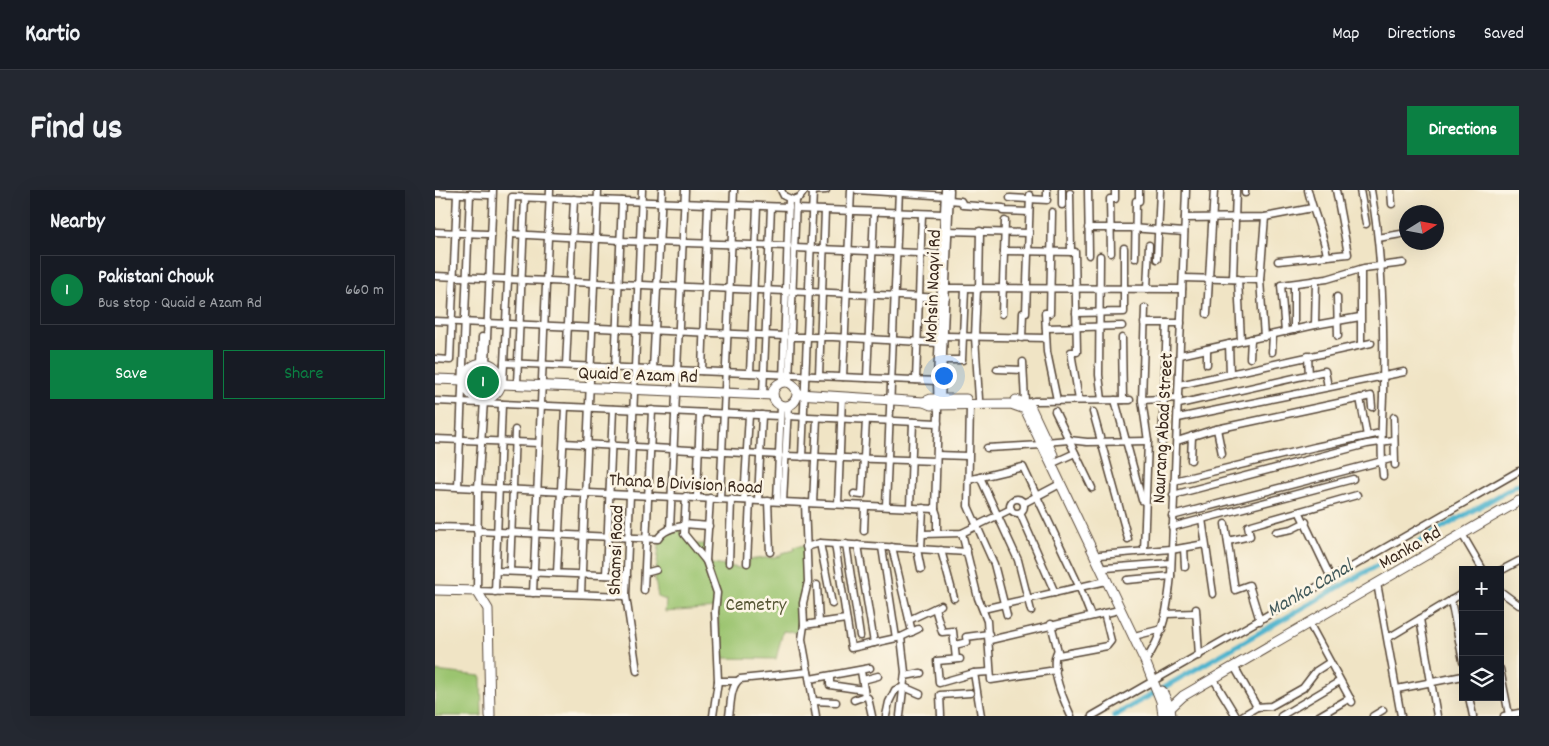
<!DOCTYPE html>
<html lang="en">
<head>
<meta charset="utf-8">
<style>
	:root { --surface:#171b24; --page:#242831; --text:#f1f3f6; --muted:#9ea1a6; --line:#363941; --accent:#0b8043 }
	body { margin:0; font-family:Dekko,sans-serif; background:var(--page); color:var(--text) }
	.controls { position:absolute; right:15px; bottom:15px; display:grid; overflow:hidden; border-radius:0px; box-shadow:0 5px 20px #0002 }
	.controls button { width:45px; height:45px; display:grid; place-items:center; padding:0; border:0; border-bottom:1px solid var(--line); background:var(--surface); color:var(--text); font:25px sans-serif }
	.compass { position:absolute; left:964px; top:15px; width:45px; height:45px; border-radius:50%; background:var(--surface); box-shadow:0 5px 20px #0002; rotate:79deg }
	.you { position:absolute; left:508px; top:185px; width:18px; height:18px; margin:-12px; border:4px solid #fff; border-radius:50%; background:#1a73e8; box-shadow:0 0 0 8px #1a73e833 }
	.badge { display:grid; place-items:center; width:32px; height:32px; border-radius:50%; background:var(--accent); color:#fff; font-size:16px; font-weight:700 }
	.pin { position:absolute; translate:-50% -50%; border:2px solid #fff; box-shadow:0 1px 5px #0006 }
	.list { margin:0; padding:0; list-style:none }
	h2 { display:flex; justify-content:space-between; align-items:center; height:65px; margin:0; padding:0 20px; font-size:21px }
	h2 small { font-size:16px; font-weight:400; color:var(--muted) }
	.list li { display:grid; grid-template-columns:32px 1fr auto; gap:15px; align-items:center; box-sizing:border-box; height:70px; margin:0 10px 10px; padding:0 10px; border:1px solid var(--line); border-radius:0px }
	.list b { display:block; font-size:19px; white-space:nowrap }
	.list p { margin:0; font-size:16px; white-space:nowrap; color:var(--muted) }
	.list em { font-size:16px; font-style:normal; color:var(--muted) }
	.actions { display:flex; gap:10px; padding:15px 20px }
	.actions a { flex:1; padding:11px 0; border:1px solid var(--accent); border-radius:0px; text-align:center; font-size:18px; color:var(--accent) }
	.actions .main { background:var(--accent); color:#fff }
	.icon { flex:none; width:28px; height:28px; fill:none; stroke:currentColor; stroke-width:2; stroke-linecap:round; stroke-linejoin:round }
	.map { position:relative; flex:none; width:1084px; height:526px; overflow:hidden; border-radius:0px }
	header { display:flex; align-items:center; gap:30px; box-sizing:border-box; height:70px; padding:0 25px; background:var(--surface); border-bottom:1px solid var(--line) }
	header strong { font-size:24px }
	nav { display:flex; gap:28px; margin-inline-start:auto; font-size:18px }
	.intro { display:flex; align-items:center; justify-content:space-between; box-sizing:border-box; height:120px; padding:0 30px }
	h1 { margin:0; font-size:35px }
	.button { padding:12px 22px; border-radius:0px; background:var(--accent); color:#fff; font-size:18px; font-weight:700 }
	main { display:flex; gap:30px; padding:0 30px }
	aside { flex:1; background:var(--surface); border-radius:0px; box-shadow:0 5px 20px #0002 }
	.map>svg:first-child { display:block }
</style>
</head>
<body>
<header>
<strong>Kartio</strong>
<nav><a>Map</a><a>Directions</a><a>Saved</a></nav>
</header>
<div class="intro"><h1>Find us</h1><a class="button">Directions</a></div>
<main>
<aside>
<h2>Nearby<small></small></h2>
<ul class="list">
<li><span class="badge">1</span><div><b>Pakistani Chowk</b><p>Bus stop · Quaid e Azam Rd</p></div><em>660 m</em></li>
</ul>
<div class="actions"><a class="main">Save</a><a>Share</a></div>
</aside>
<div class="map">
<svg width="1084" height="526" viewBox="0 0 1084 526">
	<rect width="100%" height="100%" fill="#fcf5e5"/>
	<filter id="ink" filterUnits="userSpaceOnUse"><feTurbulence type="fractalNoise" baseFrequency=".02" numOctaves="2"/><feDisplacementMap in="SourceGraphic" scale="10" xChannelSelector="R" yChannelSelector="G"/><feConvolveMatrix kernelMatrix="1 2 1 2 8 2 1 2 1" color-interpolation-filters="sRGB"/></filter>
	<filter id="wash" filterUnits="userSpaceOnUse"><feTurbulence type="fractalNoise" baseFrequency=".0096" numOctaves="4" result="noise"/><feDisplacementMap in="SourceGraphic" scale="20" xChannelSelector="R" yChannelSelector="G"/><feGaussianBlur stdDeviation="1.12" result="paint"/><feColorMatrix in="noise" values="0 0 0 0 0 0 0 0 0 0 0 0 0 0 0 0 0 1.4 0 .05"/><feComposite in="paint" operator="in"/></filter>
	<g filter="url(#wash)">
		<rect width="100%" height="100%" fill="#f0e4c5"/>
		<g fill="#9bc470" stroke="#6b7747">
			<path d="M245,339L255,354H271L270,373L305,378L313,375V370L346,366L347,363L359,360L358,357L370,355L371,392L366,412V443L348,441L341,469L287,468L282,418L230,422L231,410L223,407L220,390L225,347Z"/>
			<path d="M0,481L46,486L47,526H0Z"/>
		</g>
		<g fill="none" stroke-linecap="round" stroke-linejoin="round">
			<path stroke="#4eb3cd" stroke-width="5" d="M679,526L1084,294"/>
		</g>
	</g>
	<g filter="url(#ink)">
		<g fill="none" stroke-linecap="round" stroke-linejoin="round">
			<defs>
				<g id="minor">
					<path d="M346,0L349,6L358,10L365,7L370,0"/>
					<path d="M422,0L513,6"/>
					<path d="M653,0L654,65"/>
					<path d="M873,0C878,23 889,44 892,66"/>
					<path d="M925,0L931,34"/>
					<path d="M936,0C948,67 949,137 948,206C947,232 945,259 948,286"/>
					<path d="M956,0L957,14"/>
					<path d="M375,1L391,0"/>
					<path d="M0,3L54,5"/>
					<path d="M635,3L636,62"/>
					<path d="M810,3V0"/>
					<path d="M575,8L612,10V1"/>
					<path d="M514,10L526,11L528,15L568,18V21L594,22"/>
					<path d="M627,15V0"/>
					<path d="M361,19L509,24"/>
					<path d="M617,22L615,123H610L612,162L622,210"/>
					<path d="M750,28L830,27L877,18"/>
					<path d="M653,38H696L749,42"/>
					<path d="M513,41L594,43"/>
					<path d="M0,42L52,44"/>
					<path d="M75,44L185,50"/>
					<path d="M943,48L966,44"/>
					<path d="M185,51L353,56"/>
					<path d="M359,58L507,64"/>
					<path d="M569,61L640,62L642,162H636L644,210"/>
					<path d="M676,63L675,9H680V0"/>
					<path d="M665,66L664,185L667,210"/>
					<path d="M700,68L701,11H704V0"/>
					<path d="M722,69L725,0"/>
					<path d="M843,71L913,64L901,0"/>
					<path d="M926,79V155"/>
					<path d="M0,86L511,108"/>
					<path d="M748,88L825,90"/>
					<path d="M798,89L801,0"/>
					<path d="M803,89L806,151"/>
					<path d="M512,98L747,99"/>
					<path d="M542,99L540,147L544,209"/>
					<path d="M544,99L545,41"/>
					<path d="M712,99L714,55"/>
					<path d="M902,107L903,146"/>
					<path d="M641,123L689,122V58"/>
					<path d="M567,124L570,31"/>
					<path d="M772,124L779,0"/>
					<path d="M0,131L48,133"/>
					<path d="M52,133L349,146"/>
					<path d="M709,133H746"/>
					<path d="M880,135L881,90"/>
					<path d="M611,138L687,136"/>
					<path d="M859,140V94"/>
					<path d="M850,142L846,95L892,89L929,78L968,73"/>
					<path d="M509,146L611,148"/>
					<path d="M355,147H398L503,153"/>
					<path d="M829,147L825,90L830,27"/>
					<path d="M587,148L588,123H591L595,5"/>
					<path d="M687,148L688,210"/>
					<path d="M794,154L795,184"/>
					<path d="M837,162L838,145"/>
					<path d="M745,165L880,135L925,127"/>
					<path d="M873,166L874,186"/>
					<path d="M815,168L816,149"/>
					<path d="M0,169L15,170L22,4"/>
					<path d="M508,170H527L530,99"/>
					<path d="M588,172L590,212"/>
					<path d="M46,173L47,147"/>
					<path d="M51,173L58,0"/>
					<path d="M69,173L502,191"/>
					<path d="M772,174V159"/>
					<path d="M131,175L139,9"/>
					<path d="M180,177L187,11"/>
					<path d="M218,179L227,0"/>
					<path d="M562,179L588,180"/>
					<path d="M267,181L273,14"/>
					<path d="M315,183L322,16"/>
					<path d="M384,186L390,20"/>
					<path d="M408,187L416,0"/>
					<path d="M432,188L439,22"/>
					<path d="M481,190L487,24"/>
					<path d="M348,191L354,9"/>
					<path d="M354,192L361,9"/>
					<path d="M68,194L77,7L354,17"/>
					<path d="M82,194L90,8"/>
					<path d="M744,195L936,153"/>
					<path d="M328,204L336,17"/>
					<path d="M925,208L932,246"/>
					<path d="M680,210L707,310L710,312"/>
					<path d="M707,210L744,208"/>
					<path d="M0,211L345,226"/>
					<path d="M49,211L43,298L42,401L191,406"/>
					<path d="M506,211L515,0"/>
					<path d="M591,213L599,211L695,210"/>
					<path d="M744,214L890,181L893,197"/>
					<path d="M535,215L533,316L559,374L572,425"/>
					<path d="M620,221L657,298"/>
					<path d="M658,222L693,349"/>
					<path d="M352,226L503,233"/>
					<path d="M959,227L960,275"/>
					<path d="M743,228L969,182"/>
					<path d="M782,239L787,264"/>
					<path d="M0,249L104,253"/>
					<path d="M742,251L777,240L936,206L937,217"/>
					<path d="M610,252L634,250L652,252L713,251"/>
					<path d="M129,253L344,265"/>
					<path d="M727,253L732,133"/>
					<path d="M552,258L607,255"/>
					<path d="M502,265L533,266"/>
					<path d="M350,266L501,271"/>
					<path d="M367,267L378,1"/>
					<path d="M756,270L757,246"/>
					<path d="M616,274L640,263"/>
					<path d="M545,287L583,370L596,421"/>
					<path d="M533,290L588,277L645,398L656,426"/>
					<path d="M739,291L880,257L946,243"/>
					<path d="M0,296L500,319"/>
					<path d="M23,297L35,4"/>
					<path d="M419,304L427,305L431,230"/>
					<path d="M738,305L932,254L959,250"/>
					<path d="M251,306L249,344L271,371"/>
					<path d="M262,307L265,223"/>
					<path d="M275,308L271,371L282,403L280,422L283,491L278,526"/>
					<path d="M285,308L299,0"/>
					<circle cx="582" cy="316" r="7"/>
					<path d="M309,310L314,225"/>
					<path d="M323,310L327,225"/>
					<path d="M333,311L335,362"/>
					<path d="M342,311L346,215"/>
					<path d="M348,312L353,216"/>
					<path d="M370,313L373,392L368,413L369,435L367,449L381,526"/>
					<path d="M378,313L382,228"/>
					<path d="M589,313L625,294"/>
					<path d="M403,314L407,207"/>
					<path d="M451,316L464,0"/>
					<path d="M475,317L478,232"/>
					<path d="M585,323L620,403"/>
					<path d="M865,323L897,390"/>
					<path d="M737,326L959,268"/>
					<path d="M767,329L778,404"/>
					<path d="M249,334L274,336"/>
					<path d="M790,334L800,400L814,395L825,431"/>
					<path d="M0,337L42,338"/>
					<path d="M737,337L918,289"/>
					<path d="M235,339L250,0"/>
					<path d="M42,341L223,349C228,340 240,337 249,336"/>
					<path d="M429,341L430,316"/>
					<path d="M841,342L857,339L871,332"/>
					<path d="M502,343V325L500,319L503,223L502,191L510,0"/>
					<path d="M527,343L543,408L552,431L556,490L621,480"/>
					<path d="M487,344L527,343L576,319"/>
					<path d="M1027,344L1048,380"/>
					<path d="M793,351L815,346L813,336L922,305"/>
					<path d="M385,353L397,414"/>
					<path d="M400,354L416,458L466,447L483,439"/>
					<path d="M411,354L425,446"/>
					<path d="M423,355L439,453"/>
					<path d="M371,357L385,353L532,362"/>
					<path d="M447,357L461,448"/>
					<path d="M457,357L477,442"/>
					<path d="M749,358L750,377"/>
					<path d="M482,359L486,379"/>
					<path d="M486,359L488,318"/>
					<path d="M506,360L519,408"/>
					<path d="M736,360L770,354"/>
					<path d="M709,361L713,251L707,210L710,118"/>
					<path d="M665,365L736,359"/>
					<path d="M294,373L296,309"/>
					<path d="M312,373L315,310"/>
					<path d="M671,378L736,373"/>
					<path d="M61,381L192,386"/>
					<path d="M75,381L80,240"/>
					<path d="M1065,381L1084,371"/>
					<path d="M122,383L130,217"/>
					<path d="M210,383L221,380"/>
					<path d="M171,385L178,219"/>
					<path d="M692,390L736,386"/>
					<path d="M942,393L966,526"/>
					<path d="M382,395L384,433"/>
					<path d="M209,400L217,220"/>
					<path d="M1065,401L1084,415"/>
					<path d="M60,402L67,214"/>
					<path d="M98,403L115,0"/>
					<path d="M146,404L163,0"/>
					<path d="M1016,410L1028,471"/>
					<path d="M500,418L507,442L518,441L521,469"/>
					<path d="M548,419L671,391"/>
					<path d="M761,419L764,466"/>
					<path d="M731,424L761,423"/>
					<path d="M985,429L1002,526"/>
					<path d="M474,430L506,415"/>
					<path d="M874,433L917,512"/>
					<path d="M616,434L624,465L672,456L676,451L669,423"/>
					<path d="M369,435L411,429"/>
					<path d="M703,445L727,439"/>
					<path d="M953,448L1028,403"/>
					<path d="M555,450L684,420"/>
					<path d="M520,455L532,452L531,447L554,444"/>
					<path d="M622,462C614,478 629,511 636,526"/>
					<path d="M525,469L502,471L504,493L539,483L555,482"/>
					<path d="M710,471C729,446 733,416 736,385L751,0"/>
					<path d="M799,476L822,517"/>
					<path d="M1065,479L1074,525"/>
					<path d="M202,481L191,406L207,0"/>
					<path d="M426,481L430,506L433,508L437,526"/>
					<path d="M539,483L546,526"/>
					<path d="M395,486V495L429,500"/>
					<path d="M470,486L486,483"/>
					<path d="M778,488L801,526"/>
					<path d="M375,489L435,478"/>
					<path d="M428,490L443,486"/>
					<path d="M283,491H302"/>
					<path d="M962,499L1028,486"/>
					<path d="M1034,507L1038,526"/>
					<path d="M419,510L430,506"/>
					<path d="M378,511L401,512"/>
					<path d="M294,526C296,515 295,496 305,489L373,482"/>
					<path d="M451,526L454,512L460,500L469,497L485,504"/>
					<path d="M465,526L470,482L466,447"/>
					<path d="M506,526L505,505L535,503"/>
					<path d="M657,526L1084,281"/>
					<path d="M807,526L822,517L836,516L868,498L881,481L895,472"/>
					<path d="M846,526L905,491"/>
					<path d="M884,526L915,508"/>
					<path d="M938,526L948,520"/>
					<path d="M1069,526L1084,523"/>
				</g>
				<g id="major">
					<circle cx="48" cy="191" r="18"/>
					<path d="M0,189L29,190"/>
					<circle cx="350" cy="204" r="12"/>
					<path d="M66,194L338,205"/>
					<path d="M363,204L489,212L496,215L576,214L590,219L710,471L726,511L728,525"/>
					<path d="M581,210L595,216L618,265"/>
					<path d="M489,212L496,209H531"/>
					<path d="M0,400L42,401L53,419L55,526"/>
					<path d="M727,501L735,518L736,526"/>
					<path d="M732,521L748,506L1084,311"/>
				</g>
			</defs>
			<use href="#minor" stroke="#564637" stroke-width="9"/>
			<use href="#major" stroke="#564637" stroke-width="11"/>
			<use href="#minor" stroke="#fff" stroke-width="6"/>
			<use href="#major" stroke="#fff" stroke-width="9"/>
		</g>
	</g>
	<g text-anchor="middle" stroke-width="5" stroke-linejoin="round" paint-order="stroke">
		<g font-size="19" fill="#3b2a1e" stroke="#fcf5e5">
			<text transform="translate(496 96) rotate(-88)" y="7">Mohsin Naqvi Rd</text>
			<text transform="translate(203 183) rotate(2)" y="7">Quaid e Azam Rd</text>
			<text transform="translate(726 238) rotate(-87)" y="7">Naurang Abad Street</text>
			<text transform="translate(251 292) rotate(3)" y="7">Thana B Division Road</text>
			<text transform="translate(974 356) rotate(-30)" y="7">Manka Rd</text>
			<text transform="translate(179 360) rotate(-88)" y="7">Shamsi Road</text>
		</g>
		<g font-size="19" fill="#585837" stroke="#fcf5e5">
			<text x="321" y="420">Cemetry</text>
		</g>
		<g font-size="20" font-style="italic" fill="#425a5b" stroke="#fcf5e5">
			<text transform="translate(874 397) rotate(-30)" y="7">Manka Canal</text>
		</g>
	</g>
</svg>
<div class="controls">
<button>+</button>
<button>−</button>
<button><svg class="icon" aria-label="layers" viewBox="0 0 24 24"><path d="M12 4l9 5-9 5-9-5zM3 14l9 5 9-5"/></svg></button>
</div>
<svg class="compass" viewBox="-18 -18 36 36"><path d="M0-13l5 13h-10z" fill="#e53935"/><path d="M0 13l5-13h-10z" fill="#9ea1a6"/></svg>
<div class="you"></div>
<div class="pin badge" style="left:48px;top:192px">1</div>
</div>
</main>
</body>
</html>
